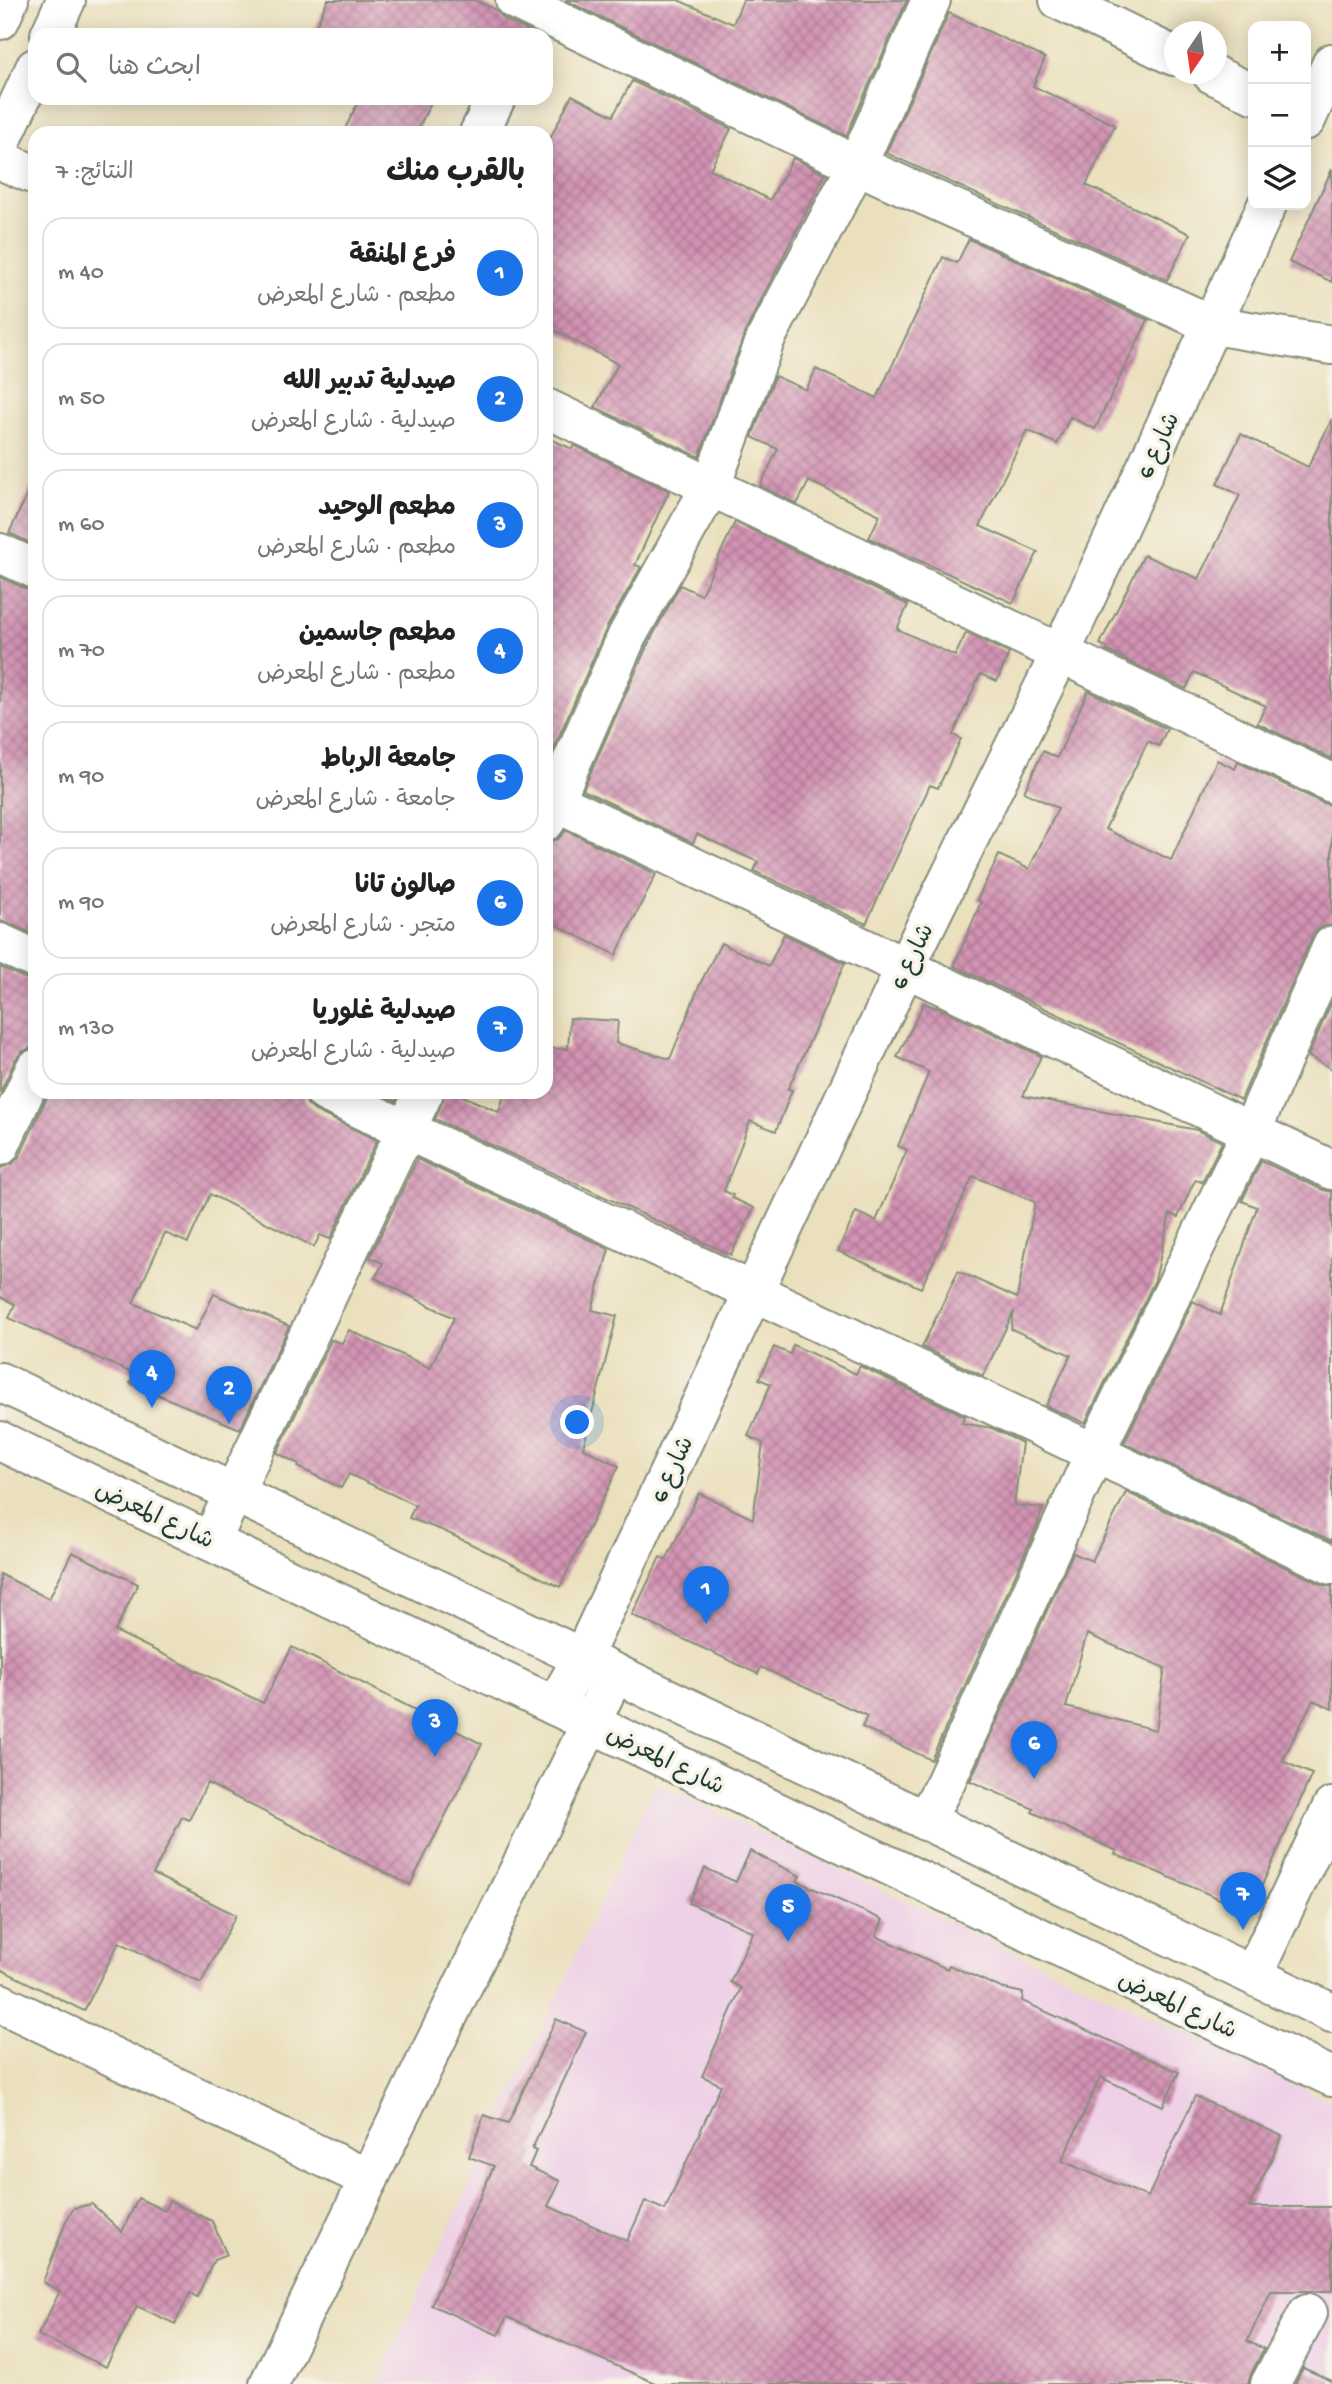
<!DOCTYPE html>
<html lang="ar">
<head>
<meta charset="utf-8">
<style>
	:root { --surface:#fff; --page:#f2f2f2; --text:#222; --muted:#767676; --line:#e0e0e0; --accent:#1a73e8 }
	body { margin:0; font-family:"Gochi Hand","Playpen Sans Arabic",sans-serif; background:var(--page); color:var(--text); direction:rtl }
	.controls { position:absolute; right:21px; top:21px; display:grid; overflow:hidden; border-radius:14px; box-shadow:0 4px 18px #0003 }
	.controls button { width:63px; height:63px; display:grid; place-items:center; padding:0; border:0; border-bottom:2px solid var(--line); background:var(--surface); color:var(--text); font:35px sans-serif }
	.compass { position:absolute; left:1164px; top:21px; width:63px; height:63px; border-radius:50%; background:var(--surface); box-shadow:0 4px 18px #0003; rotate:193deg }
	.you { position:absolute; left:578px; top:1423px; width:24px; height:24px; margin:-18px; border:5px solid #fff; border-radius:50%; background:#1a73e8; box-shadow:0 0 0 10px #1a73e833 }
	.badge { display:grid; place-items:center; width:46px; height:46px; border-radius:50%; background:var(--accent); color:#fff; font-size:23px; font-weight:700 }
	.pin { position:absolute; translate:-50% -58px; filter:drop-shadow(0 2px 4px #0008) }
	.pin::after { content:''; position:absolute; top:37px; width:24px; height:21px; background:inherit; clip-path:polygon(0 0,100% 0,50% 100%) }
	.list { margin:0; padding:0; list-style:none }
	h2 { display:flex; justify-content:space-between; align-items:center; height:91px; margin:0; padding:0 28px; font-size:30px }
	h2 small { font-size:23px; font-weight:400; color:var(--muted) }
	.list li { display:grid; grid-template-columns:46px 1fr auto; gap:21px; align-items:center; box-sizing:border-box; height:112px; margin:0 14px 14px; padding:0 14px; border:2px solid var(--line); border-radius:21px }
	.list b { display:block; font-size:26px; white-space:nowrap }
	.list p { margin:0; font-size:23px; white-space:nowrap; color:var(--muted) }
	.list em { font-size:23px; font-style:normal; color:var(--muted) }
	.icon { flex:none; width:38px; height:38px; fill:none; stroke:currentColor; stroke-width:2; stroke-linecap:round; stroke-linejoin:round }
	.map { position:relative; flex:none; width:1332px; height:2384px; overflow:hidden; direction:ltr }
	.search { position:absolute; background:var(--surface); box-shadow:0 4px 18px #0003; left:28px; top:28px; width:525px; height:77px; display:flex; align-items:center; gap:18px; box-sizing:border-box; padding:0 24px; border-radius:21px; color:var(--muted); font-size:26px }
	.panel { position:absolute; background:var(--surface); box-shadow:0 4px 18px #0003; left:28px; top:126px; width:525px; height:973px; border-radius:21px; direction:rtl }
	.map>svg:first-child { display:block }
</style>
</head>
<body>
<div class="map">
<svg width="1332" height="2384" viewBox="0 0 1332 2384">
	<defs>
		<pattern id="building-cross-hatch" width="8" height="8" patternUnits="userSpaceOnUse" patternTransform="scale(1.75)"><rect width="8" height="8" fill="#d393b4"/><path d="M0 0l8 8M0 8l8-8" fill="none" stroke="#ab7993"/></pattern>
	</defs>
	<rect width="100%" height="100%" fill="#f7f3e8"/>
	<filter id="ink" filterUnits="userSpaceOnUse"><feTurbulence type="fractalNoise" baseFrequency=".0143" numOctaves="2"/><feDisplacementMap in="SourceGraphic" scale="14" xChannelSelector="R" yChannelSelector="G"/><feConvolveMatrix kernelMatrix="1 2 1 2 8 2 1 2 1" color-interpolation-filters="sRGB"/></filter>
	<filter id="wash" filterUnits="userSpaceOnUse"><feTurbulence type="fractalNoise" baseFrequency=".00686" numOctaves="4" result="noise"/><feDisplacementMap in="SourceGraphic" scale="28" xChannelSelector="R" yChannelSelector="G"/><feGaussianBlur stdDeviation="1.57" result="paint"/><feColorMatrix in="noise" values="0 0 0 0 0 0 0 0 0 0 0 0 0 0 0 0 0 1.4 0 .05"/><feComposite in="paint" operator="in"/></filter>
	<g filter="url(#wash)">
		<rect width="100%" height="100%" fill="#ebe0be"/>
		<path fill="#eed0e7" d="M656,1783L1332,2102V2384H377Z"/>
		<g id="blocks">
			<g fill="url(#building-cross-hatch)" fill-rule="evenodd">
				<path d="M328,0H475L496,10L505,20L537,35H320L313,32Z"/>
				<path d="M565,0H678L733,24L743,0H907L846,136Z"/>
				<path d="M949,13L1045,58L1033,86L1115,125L1086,185L1190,234L1167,280L886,153Z"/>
				<path d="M632,81L731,129L710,169L770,200L793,158L825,174L746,330L699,457L595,407L618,364L546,326V146L572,95L613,116Z"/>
				<path d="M360,98H433L416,133H343Z"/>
				<path d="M1332,169V282L1289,262Z"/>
				<path d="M969,239L1148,320L1095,429L1070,417L1057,444L1027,430L980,526L1038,552L1013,603L869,538L880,515L809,481L797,504L760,486L778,449L752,437L775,376L806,390L816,369L877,398L943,257L957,263Z"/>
				<path d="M1332,419V759L1257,723L1266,706L1194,672L1186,689L1107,651L1108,648L1100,644L1144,555L1199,579L1240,495L1217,484L1241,434L1308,467Z"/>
				<path d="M546,437L572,449L574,445L669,491L635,565L641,567L607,627L546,766Z"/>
				<path d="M35,478V545L9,533Z"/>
				<path d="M735,522L908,605L897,629L955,656L966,633L1009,653L997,681L980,674L953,735L961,739L938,788L930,785L866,924L754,871L758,862L697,834L693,843L583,790L647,646L680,585L701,595Z"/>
				<path d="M0,577L26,589L35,591V935L9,923L0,921Z"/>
				<path d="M1088,691L1167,729L1159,746L1148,741L1105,829L1171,860L1217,760L1235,769L1238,762L1323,803L1332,805V925L1320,928L1312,937L1241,1100L954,966L981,902L977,900L999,855L1029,869L1058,808L1024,792L1043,751L1057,758Z"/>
				<path d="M566,830L656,874L616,955L546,920V842L558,839Z"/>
				<path d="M784,934L845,963L788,1089L792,1090L776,1131L750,1121L724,1191L733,1195L732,1198L754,1208L731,1255L435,1119L446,1092H454L499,1112L505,1092H546V1048L568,1049L570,1018L618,1021L616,1043L670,1059L700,984L721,943L769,966Z"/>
				<path d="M0,967L26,979L35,981V1038L30,1048L22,1052L15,1060L0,1093Z"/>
				<path d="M1332,1001V1069L1308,1056Z"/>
				<path d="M924,1003L936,1008L937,1007L1041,1056L1023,1096L1197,1130L1222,1142L1202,1182L1196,1180L1193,1184L1178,1217L1170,1214L1155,1280L1085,1423L1046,1406L1071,1355L1011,1329L1014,1311L983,1376L922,1347L958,1271L1017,1298L1035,1202L973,1176L921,1288L838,1251L856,1212L876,1221L907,1150L898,1146L929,1072L897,1057Z"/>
				<path d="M49,1092H303L307,1104L315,1111L377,1140L330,1239L320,1235L314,1247L210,1194L188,1243L165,1233L133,1303L196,1330L214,1294L289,1326L240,1429L130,1383L134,1374L9,1318L15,1304L0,1297V1168L12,1164L20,1156Z"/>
				<path d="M377,1092H400L396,1101Z"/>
				<path d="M417,1159L609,1249L592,1310L617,1316L583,1448L619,1466L560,1587L444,1531L409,1518L415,1505L349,1474L341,1488L298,1467L299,1464L277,1453L331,1340L342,1343L349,1330L430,1368L454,1318L375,1278L383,1263L370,1257Z"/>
				<path d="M1261,1161L1323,1190L1332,1192V1541L1124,1443L1193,1301L1220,1315L1257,1207L1242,1201Z"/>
				<path d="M793,1345L856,1374L860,1366L965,1416L961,1423L992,1428L1022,1443L1014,1505L1043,1508L1035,1531L931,1760L862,1727L867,1716L761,1667L758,1674L632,1615L660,1557L666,1560L699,1493L753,1519L763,1443L748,1436L771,1384L759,1379L774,1347L790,1354Z"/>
				<path d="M1126,1492L1323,1585L1332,1587V1709L1313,1700L1282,1761L1312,1774L1250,1912L1115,1854L1117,1851L1032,1812L1034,1809L970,1781L1073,1553L1092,1561ZM1087,1634L1165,1668L1156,1730L1066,1707Z"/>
				<path d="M72,1552L138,1584L115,1631L263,1703L292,1647L482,1744L410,1885L207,1783L189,1820L182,1817L153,1874L236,1915L201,1983L119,1942L84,2011L0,1969V1574L49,1599Z"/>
				<path d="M750,1851L800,1876L797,1881L883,1920L876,1936L947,1969L949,1965L1001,1988L1023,1993L1022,2001L1179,2072L1163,2106L1100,2077L1062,2161L1148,2197L1195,2096L1282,2136L1249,2207H1332V2291H1271L1247,2341L1264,2349L1251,2374L1248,2384H657L507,2317L498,2335L431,2305L494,2166L469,2157L484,2115L508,2123L556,2019L586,2032L532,2149L536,2151L529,2167L560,2181L548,2206L627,2241L645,2201L665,2210L721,2085L702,2076L741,1988L730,1982L753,1932L689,1903L705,1868L736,1882Z"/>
				<path d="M138,2198L165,2211L169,2201L212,2221L227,2255L214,2260L197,2297L190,2293L175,2324L137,2306L106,2367L38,2335L60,2291L43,2282L66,2221L74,2208L92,2204L122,2232Z"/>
				<path d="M1303,2368L1332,2381V2384H1295Z"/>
			</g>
		</g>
	</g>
	<g filter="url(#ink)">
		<use href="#blocks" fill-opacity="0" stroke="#858e79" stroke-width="2"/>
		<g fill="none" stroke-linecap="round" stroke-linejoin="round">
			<defs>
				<g id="minor">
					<path d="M515,0L857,165L1213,325L1332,345"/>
					<path d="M1059,0L1174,56"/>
					<path d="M1212,74L1253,94"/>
					<path d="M1306,120L1332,63"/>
					<path d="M479,133L496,98"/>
					<path d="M0,160L35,175"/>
					<path d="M546,408L1332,783"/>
					<path d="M0,553L35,569"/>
					<path d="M546,797L1332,1170"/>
					<path d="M546,821L627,636L711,486L766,338L857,165L931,0"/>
					<path d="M0,943L35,959"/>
					<path d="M325,1092L754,1292L1332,1565"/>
					<path d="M0,1146L35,1069"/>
					<path d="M211,1541L424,1092"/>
					<path d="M555,1706L582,1658L905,968L1061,652L1267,205"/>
					<path d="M925,1821L945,1783L1095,1452L1252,1130L1332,946"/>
					<path d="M1253,1975L1332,1807"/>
					<path d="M0,2003L369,2179"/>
					<path d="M269,2384L615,1673"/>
					<path d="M1270,2384L1308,2313"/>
				</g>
				<g id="major">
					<path d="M0,20L9,0"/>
					<path d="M50,35L66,0"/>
					<path d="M0,144L35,68"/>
					<path d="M0,1382L1332,2013"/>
					<path d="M0,1441L1332,2077"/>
				</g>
			</defs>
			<use href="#minor" stroke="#858e79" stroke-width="42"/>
			<use href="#major" stroke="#858e79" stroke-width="42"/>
			<use href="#minor" stroke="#fff" stroke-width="38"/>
			<use href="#major" stroke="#fff" stroke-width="38"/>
		</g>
	</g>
	<g text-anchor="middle" stroke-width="7" stroke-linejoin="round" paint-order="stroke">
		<g font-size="24" fill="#1f3d34" stroke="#f7f3e8">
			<text transform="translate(1157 445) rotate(-65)" y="8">شارع 6</text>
			<text transform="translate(911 956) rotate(-64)" y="8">شارع 6</text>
			<text transform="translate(671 1469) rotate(-65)" y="8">شارع 6</text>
			<text transform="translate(155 1514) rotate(25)" y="8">شارع المعرض</text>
			<text transform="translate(666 1759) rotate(26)" y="8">شارع المعرض</text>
			<text transform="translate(1178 2004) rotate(25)" y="8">شارع المعرض</text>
		</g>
	</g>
</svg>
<div class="controls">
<button>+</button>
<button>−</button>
<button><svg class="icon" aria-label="layers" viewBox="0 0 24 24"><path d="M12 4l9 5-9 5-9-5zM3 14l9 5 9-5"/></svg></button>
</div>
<svg class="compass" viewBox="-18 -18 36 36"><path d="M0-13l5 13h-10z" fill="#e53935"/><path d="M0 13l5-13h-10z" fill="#767676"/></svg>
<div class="you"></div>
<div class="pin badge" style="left:706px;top:1624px">1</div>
<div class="pin badge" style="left:229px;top:1424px">2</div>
<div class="pin badge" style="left:435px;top:1757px">3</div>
<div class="pin badge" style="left:152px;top:1408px">4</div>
<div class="pin badge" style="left:788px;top:1942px">5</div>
<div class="pin badge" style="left:1034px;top:1779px">6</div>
<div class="pin badge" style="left:1243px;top:1930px">7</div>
<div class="search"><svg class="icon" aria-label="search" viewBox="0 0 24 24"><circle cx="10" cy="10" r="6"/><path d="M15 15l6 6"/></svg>ابحث هنا</div>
<section class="panel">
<h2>بالقرب منك<small>النتائج: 7</small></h2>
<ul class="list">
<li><span class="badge">1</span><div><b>فرع المنقة</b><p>مطعم · شارع المعرض</p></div><em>40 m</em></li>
<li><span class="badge">2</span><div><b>صيدلية تدبير الله</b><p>صيدلية · شارع المعرض</p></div><em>50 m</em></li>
<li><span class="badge">3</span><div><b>مطعم الوحيد</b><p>مطعم · شارع المعرض</p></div><em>60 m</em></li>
<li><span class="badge">4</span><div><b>مطعم جاسمين</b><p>مطعم · شارع المعرض</p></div><em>70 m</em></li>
<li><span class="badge">5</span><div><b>جامعة الرباط</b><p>جامعة · شارع المعرض</p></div><em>90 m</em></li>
<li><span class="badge">6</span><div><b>صالون تانا</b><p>متجر · شارع المعرض</p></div><em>90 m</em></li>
<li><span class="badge">7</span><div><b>صيدلية غلوريا</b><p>صيدلية · شارع المعرض</p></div><em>130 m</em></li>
</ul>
</section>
</div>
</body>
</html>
